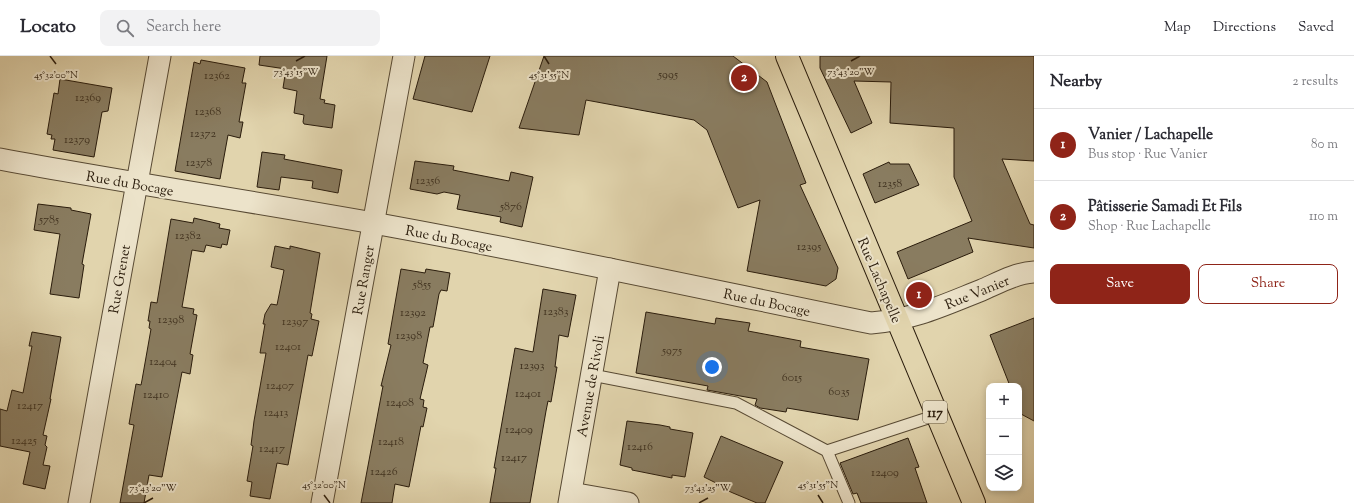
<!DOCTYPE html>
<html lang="en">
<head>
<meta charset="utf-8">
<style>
	:root { --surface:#fff; --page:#f2f2f3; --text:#2b2b33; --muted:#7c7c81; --line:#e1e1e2; --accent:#8f2418 }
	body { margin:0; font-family:"Sorts Mill Goudy",serif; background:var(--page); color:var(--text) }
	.controls { position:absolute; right:12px; bottom:12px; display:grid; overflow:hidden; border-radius:8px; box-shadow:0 2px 6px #0003 }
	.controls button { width:36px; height:36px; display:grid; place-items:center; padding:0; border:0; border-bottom:1px solid var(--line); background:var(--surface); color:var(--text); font:20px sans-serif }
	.you { position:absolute; left:712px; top:311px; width:14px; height:14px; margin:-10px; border:3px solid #fff; border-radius:50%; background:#1a73e8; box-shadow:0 0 0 6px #1a73e833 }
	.badge { display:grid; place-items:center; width:26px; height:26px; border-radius:50%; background:var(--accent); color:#fff; font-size:13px; font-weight:700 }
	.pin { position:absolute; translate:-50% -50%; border:2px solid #fff; box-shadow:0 1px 4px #0006 }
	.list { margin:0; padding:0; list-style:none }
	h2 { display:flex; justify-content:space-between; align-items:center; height:52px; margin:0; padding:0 16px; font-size:17px }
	h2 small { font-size:13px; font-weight:400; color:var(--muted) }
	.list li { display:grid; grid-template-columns:26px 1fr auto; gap:12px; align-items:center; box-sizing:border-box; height:72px; padding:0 16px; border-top:1px solid var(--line) }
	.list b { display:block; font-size:15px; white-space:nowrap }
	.list p { margin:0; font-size:13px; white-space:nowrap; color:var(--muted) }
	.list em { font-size:13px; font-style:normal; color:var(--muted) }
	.actions { display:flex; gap:8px; padding:12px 16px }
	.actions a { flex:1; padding:9px 0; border:1px solid var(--accent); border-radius:8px; text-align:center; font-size:14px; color:var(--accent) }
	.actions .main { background:var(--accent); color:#fff }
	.icon { flex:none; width:22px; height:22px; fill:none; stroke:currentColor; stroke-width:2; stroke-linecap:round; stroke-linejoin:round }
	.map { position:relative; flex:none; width:1034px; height:447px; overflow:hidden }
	header { display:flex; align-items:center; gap:24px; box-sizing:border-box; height:56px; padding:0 20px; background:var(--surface); border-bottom:1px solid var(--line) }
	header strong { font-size:19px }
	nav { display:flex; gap:22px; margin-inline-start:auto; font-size:14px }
	.search { width:280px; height:36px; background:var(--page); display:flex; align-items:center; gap:10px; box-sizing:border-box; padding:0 14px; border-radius:8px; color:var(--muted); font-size:15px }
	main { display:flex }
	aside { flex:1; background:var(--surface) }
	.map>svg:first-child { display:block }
</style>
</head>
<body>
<header>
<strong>Locato</strong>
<div class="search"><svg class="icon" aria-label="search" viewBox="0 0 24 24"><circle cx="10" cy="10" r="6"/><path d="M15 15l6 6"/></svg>Search here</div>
<nav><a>Map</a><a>Directions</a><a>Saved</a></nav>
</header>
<main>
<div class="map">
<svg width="1034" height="447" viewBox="0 0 1034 447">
	<rect width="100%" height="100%" fill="#e1d4ad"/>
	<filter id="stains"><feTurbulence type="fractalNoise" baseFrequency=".005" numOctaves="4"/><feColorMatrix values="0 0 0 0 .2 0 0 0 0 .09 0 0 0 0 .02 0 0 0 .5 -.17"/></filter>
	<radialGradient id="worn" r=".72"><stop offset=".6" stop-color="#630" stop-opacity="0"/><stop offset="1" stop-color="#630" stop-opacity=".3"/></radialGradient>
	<g fill="#897c60" stroke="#2a1c0c">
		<path d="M260,0H327L320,43L325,44L324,47L335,49L332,72L304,68L303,66L304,59L294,57L297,35L283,32L286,13L259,9Z"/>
		<path d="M425,0H490L472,56L413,43Z"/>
		<path d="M544,0H733L767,26L806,127L800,129L838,212L836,223L826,230L747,215L760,144L738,152L707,74L694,64L586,44L579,79L519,72Z"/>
		<path d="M820,0H1034V105L1002,103L1030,168L1034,169V192L968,182L973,196L908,223L897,196L972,165L954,121V72L890,67L891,26L854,25L872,67L851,77L820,12Z"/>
		<path d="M201,4L245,12L242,27H246L239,66H243L240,82L228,79L220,123L175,115L194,6L200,8Z"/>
		<path d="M60,23L112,32L108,55L102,56L94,101L53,94L55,83H51L52,79L47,78L54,37L58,38Z"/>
		<path d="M262,96L285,99L284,103L342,114L338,137L312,132L313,125L281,121L279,134L257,131Z"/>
		<path d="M415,105L454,110L453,114L509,125L511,116L533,121L522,171L500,166L501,161L457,153L460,139L444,136L437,138L410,133Z"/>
		<path d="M889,106L890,108H909L919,129L875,147L863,118Z"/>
		<path d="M38,148L71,152V154L91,158L82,208L84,209L79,242L50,238L60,178L34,174Z"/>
		<path d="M194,162L220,168L219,172L230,174L227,189L222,188L221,192L206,189L204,196L192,194L182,251L194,253L193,258L197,259L190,298L193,299L190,318L182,316L162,421L149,419L144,447H120L134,369L129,368L136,328L141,329L142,324L151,273L149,272L150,265H148L151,246L157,247L171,163L193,167Z"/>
		<path d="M275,190L290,193V190L320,197L310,257L312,258L311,263L319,265L312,300L308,299L288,409L277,407L270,443L250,440L252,426L247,425L253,390L251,389L254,365L266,297H260L265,268H263L265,258L271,248L277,249L284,214L271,211Z"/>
		<path d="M401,213L425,217L426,213L450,217L447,235L441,234L439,238L433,271H430L423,307L428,309L420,343L424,344L423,351L427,352L423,371L421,370L409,431L395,428L392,447H361L383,330H381L391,289L388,288Z"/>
		<path d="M543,233L576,239L568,281L559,279L555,311H557L551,346L548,345L546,355L530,447H490L496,412H494L515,292L533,296Z"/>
		<path d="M646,256L715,268L716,262L750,267L748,275L801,285L800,291L869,303L858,364L787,352L786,356L760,352L755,349L757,343L707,334L708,330L636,317Z"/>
		<path d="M1034,262V365L1021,358L1019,351V330H1010L990,279Z"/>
		<path d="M32,276L61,281L50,343H51L43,379L47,380L45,389L47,391L43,409L50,410L45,433L23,428L30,396L0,390V353L7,355L12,334L23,337L32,290H29Z"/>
		<path d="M627,365L660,369L670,371V373L693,377L685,421L672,419V422L632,414V412L620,409Z"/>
		<path d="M721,380L783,406L765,447H757L733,437L715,429L716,427L704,421Z"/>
		<path d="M908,382L919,411L915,412L927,447H861L857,437L853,438L840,407Z"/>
	</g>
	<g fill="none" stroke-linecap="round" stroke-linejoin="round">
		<defs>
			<g id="service">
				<path d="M592,319L736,347L827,395L849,447"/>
				<path d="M827,395L937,359"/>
			</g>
			<g id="minor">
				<path d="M0,103C124,126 249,145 373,167C540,197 705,233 871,267C913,264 944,249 982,234C998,227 1016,217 1034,216"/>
				<path d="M571,437L628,447"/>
				<path d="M79,447L160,0"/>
				<path d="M322,447L404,0"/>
				<path d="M569,447L610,213"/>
			</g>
			<path id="primary" d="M787,0L974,447"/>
		</defs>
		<use href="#service" stroke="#584a34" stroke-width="13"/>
		<use href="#minor" stroke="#584a34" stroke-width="23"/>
		<use href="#primary" stroke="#2a1c0c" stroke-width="24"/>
		<use href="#service" stroke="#ece3ca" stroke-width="11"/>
		<use href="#minor" stroke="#ece3ca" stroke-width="21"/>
		<use href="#primary" stroke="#e1d4ad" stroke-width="22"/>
	</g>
	<path fill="none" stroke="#2a1c0c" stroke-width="1.5" d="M50,0L56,8M544,0L549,8M296,5L305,0M851,5L860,0M324,439L330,447M818,439L823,447M144,447L153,442M699,447L708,442"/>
	<g text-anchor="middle" stroke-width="4" stroke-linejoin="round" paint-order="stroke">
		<g font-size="12" fill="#423421">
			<text x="668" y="22">5995</text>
			<text x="217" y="23">12362</text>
			<text x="88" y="45">12369</text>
			<text x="208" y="59">12368</text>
			<text x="203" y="81">12372</text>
			<text x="77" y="87">12379</text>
			<text x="199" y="110">12378</text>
			<text x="428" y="128">12356</text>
			<text x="890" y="131">12358</text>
			<text x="511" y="154">5876</text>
			<text x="49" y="167">5785</text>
			<text x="188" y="183">12382</text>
			<text x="809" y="194">12395</text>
			<text x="422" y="232">5855</text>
			<text x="556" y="259">12383</text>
			<text x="413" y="260">12392</text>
			<text x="171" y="267">12398</text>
			<text x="295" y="269">12397</text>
			<text x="409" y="283">12398</text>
			<text x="288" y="294">12401</text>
			<text x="672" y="298">5975</text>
			<text x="163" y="309">12404</text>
			<text x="532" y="313">12393</text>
			<text x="792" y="325">6015</text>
			<text x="280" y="333">12407</text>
			<text x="839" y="339">6035</text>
			<text x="528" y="341">12401</text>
			<text x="156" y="342">12410</text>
			<text x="400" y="350">12408</text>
			<text x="30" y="353">12417</text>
			<text x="276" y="360">12413</text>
			<text x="519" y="377">12409</text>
			<text x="24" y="388">12425</text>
			<text x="391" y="389">12418</text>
			<text x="640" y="394">12416</text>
			<text x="272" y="396">12417</text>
			<text x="514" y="405">12417</text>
			<text x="384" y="419">12426</text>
			<text x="885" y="420">12409</text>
		</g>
		<rect fill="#ece3ca" stroke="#645845" stroke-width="1" x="923" y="345" width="24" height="22" rx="3"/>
		<g font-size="13" font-weight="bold" fill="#2a1c0c">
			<text x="935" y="361">117</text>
		</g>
		<g font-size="14" fill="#2a1c0c" stroke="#ece3ca">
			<text transform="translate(130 127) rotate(10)" y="5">Rue du Bocage</text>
			<text transform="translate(449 182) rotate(11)" y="5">Rue du Bocage</text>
			<text transform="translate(119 223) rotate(-80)" y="5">Rue Grenet</text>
			<text transform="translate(363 224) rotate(-80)" y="5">Rue Ranger</text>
			<text transform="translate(880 224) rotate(67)" y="5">Rue Lachapelle</text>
			<text transform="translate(977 236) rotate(-22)" y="5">Rue Vanier</text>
			<text transform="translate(767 246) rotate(12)" y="5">Rue du Bocage</text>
			<text transform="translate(590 330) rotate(-80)" y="5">Avenue de Rivoli</text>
		</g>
	</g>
	<g font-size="10" text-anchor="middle" fill="#2a1c0c" stroke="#ece3ca" stroke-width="4" stroke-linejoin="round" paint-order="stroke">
		<text x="296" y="19">73°43'15"W</text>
		<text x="851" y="19">73°43'20"W</text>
		<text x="56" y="22">45°32'00"N</text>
		<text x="549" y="22">45°31'55"N</text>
		<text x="324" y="432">45°32'00"N</text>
		<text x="818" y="432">45°31'55"N</text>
		<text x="153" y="435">73°43'20"W</text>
		<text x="708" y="435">73°43'25"W</text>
	</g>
	<rect width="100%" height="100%" filter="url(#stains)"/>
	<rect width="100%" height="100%" fill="url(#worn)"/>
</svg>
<div class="controls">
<button>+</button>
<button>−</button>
<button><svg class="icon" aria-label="layers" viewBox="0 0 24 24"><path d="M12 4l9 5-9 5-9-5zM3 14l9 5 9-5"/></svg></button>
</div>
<div class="you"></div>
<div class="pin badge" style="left:919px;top:239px">1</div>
<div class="pin badge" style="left:744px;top:22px">2</div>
</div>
<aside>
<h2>Nearby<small>2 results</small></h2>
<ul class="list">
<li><span class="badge">1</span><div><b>Vanier / Lachapelle</b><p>Bus stop · Rue Vanier</p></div><em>80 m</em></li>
<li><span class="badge">2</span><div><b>Pâtisserie Samadi Et Fils</b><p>Shop · Rue Lachapelle</p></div><em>110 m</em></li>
</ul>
<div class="actions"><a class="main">Save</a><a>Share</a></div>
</aside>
</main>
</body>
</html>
